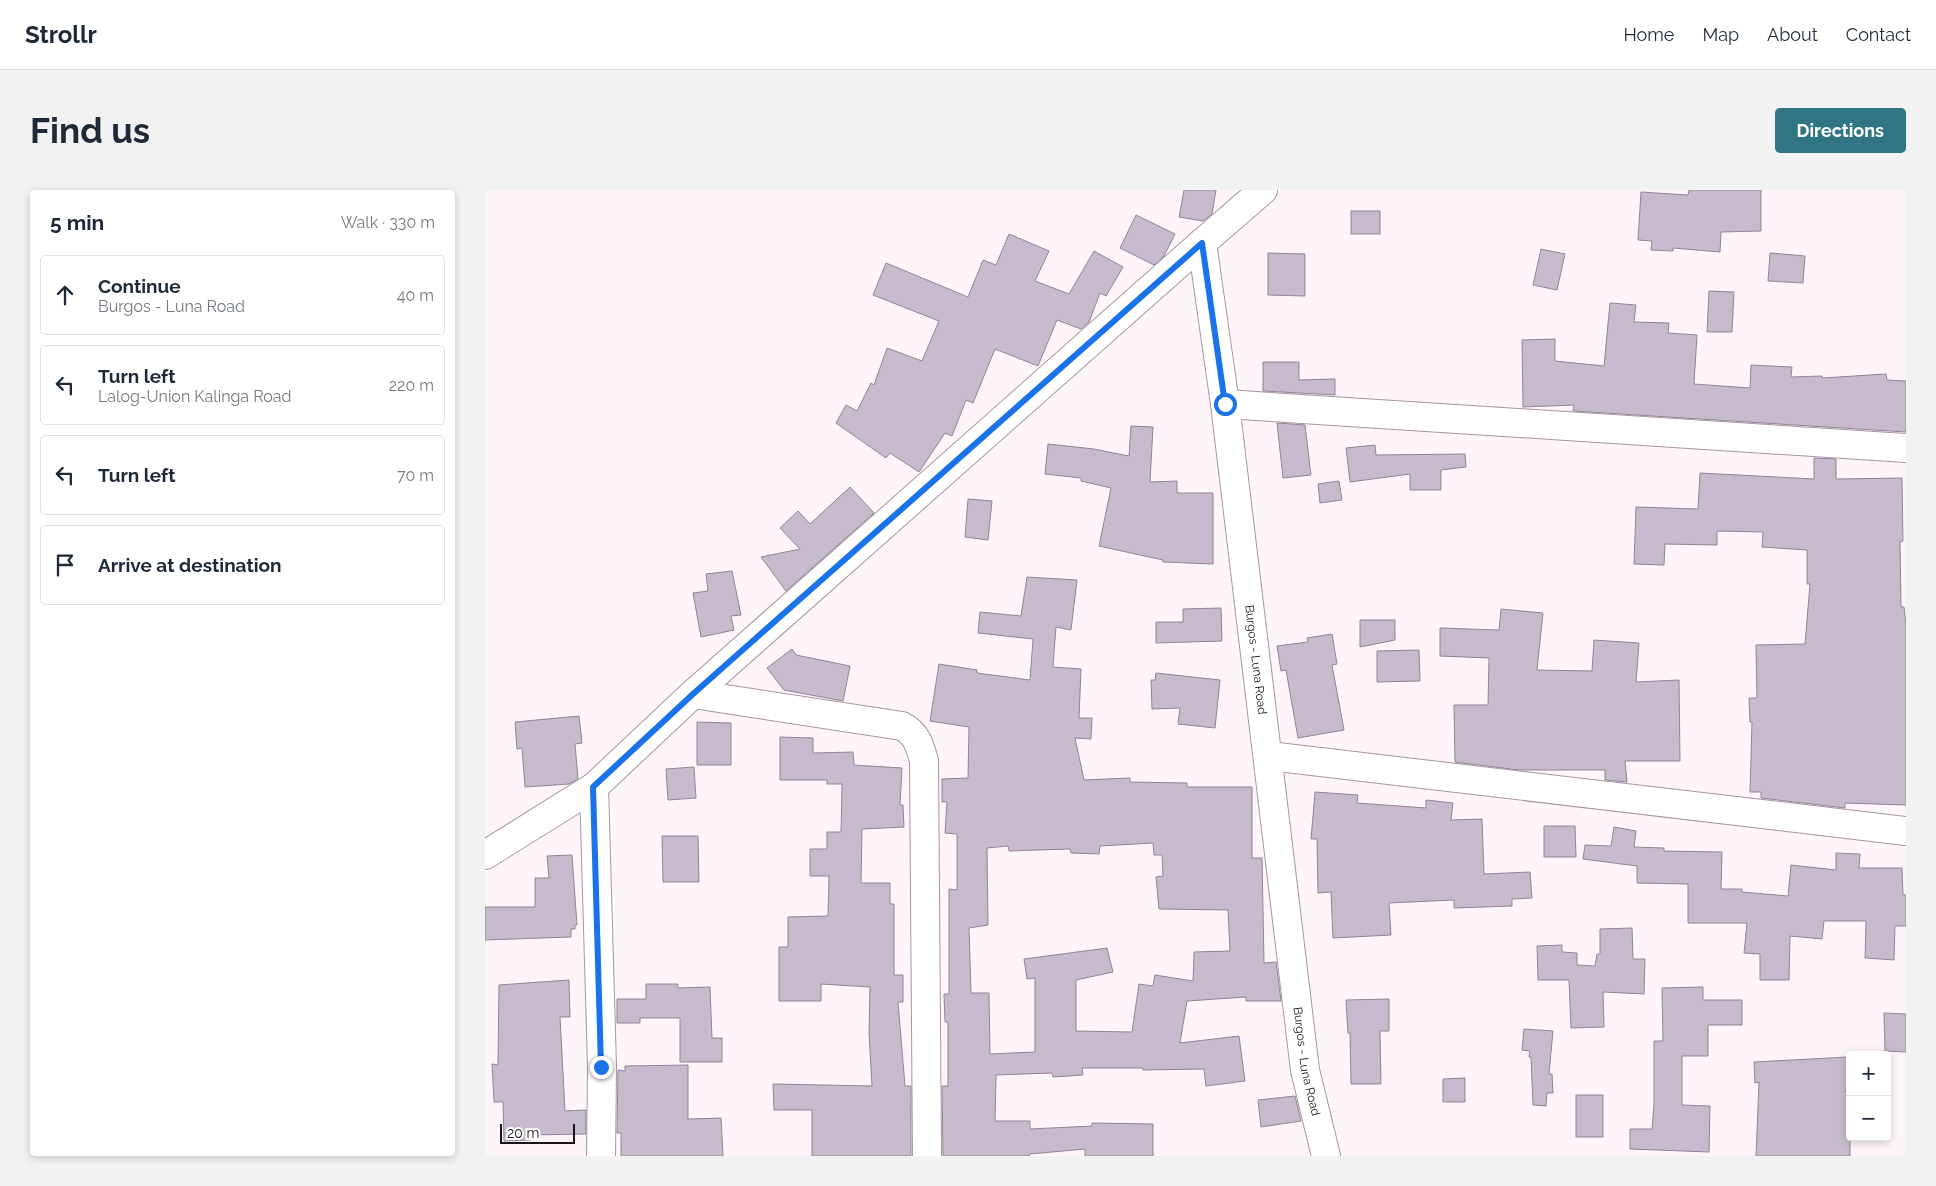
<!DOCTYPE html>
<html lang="en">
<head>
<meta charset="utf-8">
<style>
	:root { --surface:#fff; --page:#f2f2f3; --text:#1f2937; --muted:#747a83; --line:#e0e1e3; --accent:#307584 }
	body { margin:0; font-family:Raleway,sans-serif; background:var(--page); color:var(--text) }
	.controls { position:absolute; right:15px; bottom:15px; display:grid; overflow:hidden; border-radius:5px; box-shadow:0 2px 8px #0003 }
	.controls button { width:45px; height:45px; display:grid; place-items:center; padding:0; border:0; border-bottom:1px solid var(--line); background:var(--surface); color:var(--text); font:25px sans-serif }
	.scale { position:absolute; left:15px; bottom:12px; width:75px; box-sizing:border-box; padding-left:5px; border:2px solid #1a1318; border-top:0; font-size:14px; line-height:18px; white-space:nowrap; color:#1a1318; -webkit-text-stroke:4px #fff; paint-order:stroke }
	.stop { position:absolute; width:15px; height:15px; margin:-11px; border:4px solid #1a73e8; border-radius:50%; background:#fff }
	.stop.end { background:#1a73e8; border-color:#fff; box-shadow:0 1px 5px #0008 }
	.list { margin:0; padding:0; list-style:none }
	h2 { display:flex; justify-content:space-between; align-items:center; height:65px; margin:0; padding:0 20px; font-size:21px }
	h2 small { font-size:16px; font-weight:400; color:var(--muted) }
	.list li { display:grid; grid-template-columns:32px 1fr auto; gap:15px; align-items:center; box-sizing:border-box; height:80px; margin:0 10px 10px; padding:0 10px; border:1px solid var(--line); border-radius:5px }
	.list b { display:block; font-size:19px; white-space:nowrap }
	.list p { margin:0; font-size:16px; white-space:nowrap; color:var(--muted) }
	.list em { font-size:16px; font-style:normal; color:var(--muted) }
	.icon { flex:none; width:28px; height:28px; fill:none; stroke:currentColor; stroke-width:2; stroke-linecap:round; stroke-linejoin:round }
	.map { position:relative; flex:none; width:1421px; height:966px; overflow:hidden; border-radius:5px }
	header { display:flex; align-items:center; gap:30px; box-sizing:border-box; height:70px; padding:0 25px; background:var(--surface); border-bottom:1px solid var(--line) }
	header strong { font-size:24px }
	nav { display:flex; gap:28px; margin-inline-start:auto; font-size:18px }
	.intro { display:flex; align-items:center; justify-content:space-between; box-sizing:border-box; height:120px; padding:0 30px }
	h1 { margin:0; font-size:35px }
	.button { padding:12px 22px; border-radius:5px; background:var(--accent); color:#fff; font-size:18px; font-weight:700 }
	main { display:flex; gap:30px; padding:0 30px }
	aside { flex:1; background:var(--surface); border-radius:5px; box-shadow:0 2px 8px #0003 }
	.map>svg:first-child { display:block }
</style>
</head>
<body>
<header>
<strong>Strollr</strong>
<nav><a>Home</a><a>Map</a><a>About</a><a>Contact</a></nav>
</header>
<div class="intro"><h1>Find us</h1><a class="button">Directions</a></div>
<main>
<aside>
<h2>5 min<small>Walk · 330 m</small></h2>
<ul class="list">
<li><svg class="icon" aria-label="ahead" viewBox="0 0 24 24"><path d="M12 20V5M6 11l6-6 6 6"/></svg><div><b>Continue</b><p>Burgos - Luna Road</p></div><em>40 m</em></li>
<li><svg class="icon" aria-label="left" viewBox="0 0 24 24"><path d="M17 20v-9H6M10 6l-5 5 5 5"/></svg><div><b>Turn left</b><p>Lalog-Union Kalinga Road</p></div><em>220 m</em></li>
<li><svg class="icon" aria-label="left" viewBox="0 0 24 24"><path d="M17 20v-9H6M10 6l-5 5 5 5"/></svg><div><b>Turn left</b></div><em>70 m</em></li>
<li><svg class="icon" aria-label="arrive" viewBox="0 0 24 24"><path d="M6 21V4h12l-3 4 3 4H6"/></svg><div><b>Arrive at destination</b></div></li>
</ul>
</aside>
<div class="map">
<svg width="1421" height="966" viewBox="0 0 1421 966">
	<rect width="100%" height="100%" fill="#fdf5fa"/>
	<g fill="#c6bbcc" stroke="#908595" fill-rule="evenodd">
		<path d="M699,0H731L727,24L718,31L694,27Z"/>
		<path d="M1204,0H1276V41L1236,42L1235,62L1188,58V61L1166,60L1167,51L1153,50L1156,2L1203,5Z"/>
		<rect x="866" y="21" width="29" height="23"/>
		<path d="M651,25L690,44L679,66L669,75L635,58Z"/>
		<path d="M524,44L564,61L550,91L584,104L609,61L638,77L621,106L615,103L604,132L596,139L572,130L553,176L510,159L488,213L481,210L467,246L460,243L434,282L405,263L401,268L351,233L361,215L372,221L386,193L389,195L402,158L437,171L454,131L388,105L401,73L483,107L498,70L511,75Z"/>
		<path d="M1056,59L1080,64L1072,100L1048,95Z"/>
		<path d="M783,63L820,64V106L783,105Z"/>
		<path d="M1285,63L1320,66L1318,93L1283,91Z"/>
		<path d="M1224,101L1249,102L1247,142H1222Z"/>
		<path d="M1125,113L1151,115L1149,132L1184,133L1183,143L1212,145L1209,194L1265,198L1266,175L1307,177L1306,187L1337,186V188L1401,184L1402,190L1421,191V242L1088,221L1089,215L1038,217L1037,150L1070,149V171L1119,176Z"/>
		<path d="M778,172H814V190L850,189V205L778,201Z"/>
		<path d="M792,233L820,235L826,285L798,288Z"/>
		<path d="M646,236L668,237L665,292L692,291V303H728V374L678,372V370L614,356L626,298L596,291V288L560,284L563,254L609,259L644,266Z"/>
		<path d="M890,255L891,265L980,264L981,277L956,280V300H925V284L865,292L861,258Z"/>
		<path d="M1329,268L1351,269V289L1417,288L1418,351L1415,352L1416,417H1419L1421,434V615L1360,613V618L1276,608V602H1265L1267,532H1265L1264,508H1272L1271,455L1320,454L1325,394H1322V360L1277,357L1278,342L1232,341V355L1180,354L1179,375L1149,374L1151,317L1213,319L1215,283L1329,289Z"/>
		<path d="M854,291L857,310L835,313L833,294Z"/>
		<path d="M365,297L389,323L301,401L276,367L315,359L295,338L313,321L325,334Z"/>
		<path d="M483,309L507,311L503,350L480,347Z"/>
		<path d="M247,381L256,425L246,426L249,440L216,447L208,403L223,401L221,384Z"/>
		<path d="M542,387L592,390L586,440L571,437L568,477L596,479L594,528H607L606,549L590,548L599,590L645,588V592L702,593V597H767V668H777L779,773L791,772L796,811H761V807L702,811L695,853L754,846L760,891L721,896L719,879L658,880V878H597L598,885L568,887L567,883L511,885L510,931H545V939L607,936V933L668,934V966H600V959L545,964L544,966H458L457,896H463V832H460L459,804H464V699L472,700V644L460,643L462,612H457V589L483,588L484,537L445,531L454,474L492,480V483L545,490L548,449L493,443L495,422L536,426ZM668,653L669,665H677L678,686L671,687L674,719L743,720L745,761L709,762L708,791L670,785L668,796L654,794L647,842L591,841V790L628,782L622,758L539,769L542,789L550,788V862L505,864L504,803H486L484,738L503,735L502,658L523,656L524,661L585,659L586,663L614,664L615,656Z"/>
		<path d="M736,418L737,451L671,453V432H698V419Z"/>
		<path d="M1016,419L1058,423L1052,480L1107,481L1109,450L1154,453L1151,492L1194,490L1195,571H1140L1142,592L1120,590V580H1034L970,572L969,515H1003L1004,468L955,466V438L1014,440Z"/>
		<path d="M875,430H910V450L875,457Z"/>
		<path d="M847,444L852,474L847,475L859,540L813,548L801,480L796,481L792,456L823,452L822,448Z"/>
		<path d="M307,459L311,465L365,476L358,511L299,500L282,478Z"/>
		<path d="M934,460L935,491L892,492V461Z"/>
		<path d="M671,483L735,490L730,538L693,534L695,518L667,519L666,490H670Z"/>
		<path d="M94,526L97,553L90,554L93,589L84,594L40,597L37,558L32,559L30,532Z"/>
		<path d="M212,532L246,533V575H212Z"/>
		<path d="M295,547L328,548V563L368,562L369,575L417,578L415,615H418L419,637L377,639L376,693H405V714H409V785H418V812H413L420,896H426V966H327V920H289L288,894L387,896L384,842L385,797L336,794V811H294V757H303V727L343,726L344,686H325V659H342V642H356L357,594H342V590H295Z"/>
		<path d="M209,577L211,608L183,610L181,579Z"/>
		<path d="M830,602L873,605L872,613L941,618V610L968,613L966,630L997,629L999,684L1045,682L1047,708L1027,709V716L969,718V710L904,713L906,745L848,748L846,702L833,703L832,649H826Z"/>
		<path d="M1059,636H1090L1091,667H1059Z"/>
		<path d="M1129,637L1151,641L1149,657L1179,658V661L1237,662L1236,699H1257V702L1303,706L1306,675L1351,680V663L1375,664L1374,678H1417L1418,705H1421V736H1410L1409,770L1380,768L1381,731H1339L1337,749L1305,746L1304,790H1275V764L1259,763L1262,733H1203V694L1152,693V676L1098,669L1100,655L1126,656Z"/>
		<path d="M177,646H213L214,692H178Z"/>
		<path d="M87,665L92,735H90V739H86V747L0,750V717H50V688H64L62,666Z"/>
		<path d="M1147,738L1148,769H1160L1159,804L1118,802L1119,837L1086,838L1084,790H1053L1052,756L1077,755V762L1092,763V775L1110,776L1112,764H1115V739Z"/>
		<path d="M84,790L85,827H75L80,921L101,920V944L46,945V950L19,951L18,912H9L7,874L13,875L14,795Z"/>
		<path d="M161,794H193V798L225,797L227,848H237V872H195V828H155V833H132V809H161Z"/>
		<path d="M1218,797V810H1257V835H1223V866H1197V915L1225,916L1224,962L1145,959V939H1167L1169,914V851H1178L1177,798Z"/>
		<path d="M904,809V841H895L896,894H866L865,843H863L861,810Z"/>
		<path d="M1399,823L1421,824V862L1400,861Z"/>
		<path d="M1039,839L1068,841L1064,884H1067L1068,903H1062L1061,916L1048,915L1046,867H1044L1045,861L1037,860Z"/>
		<path d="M1363,867L1361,903L1365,904V966H1271L1274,892L1270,893L1269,872Z"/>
		<path d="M203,875V929L236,928L238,966H136V943H132L133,880L140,881V876Z"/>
		<path d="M980,888V912H958V889Z"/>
		<rect x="1091" y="905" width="27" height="42"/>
		<path d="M810,906L816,931L776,937L773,910Z"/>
	</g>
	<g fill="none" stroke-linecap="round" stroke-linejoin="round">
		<defs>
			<g id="minor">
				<path d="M740,214L1421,258"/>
				<path d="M208,504L417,536C432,544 435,556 439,571L442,966"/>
				<path d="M784,566L1421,641"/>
				<path d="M109,597L117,877L116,966"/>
			</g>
			<path id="tertiary" d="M0,665L109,597L208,504L717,53"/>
			<g id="secondary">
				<path id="s1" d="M778,0L717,53L740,214L820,880L841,966"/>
			</g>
		</defs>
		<use href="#minor" stroke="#a896a1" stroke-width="30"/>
		<use href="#tertiary" stroke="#a896a1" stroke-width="30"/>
		<use href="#secondary" stroke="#a896a1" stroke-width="30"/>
		<use href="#minor" stroke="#fff" stroke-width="28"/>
		<use href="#tertiary" stroke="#fff" stroke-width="28"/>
		<use href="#secondary" stroke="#fff" stroke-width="28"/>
	</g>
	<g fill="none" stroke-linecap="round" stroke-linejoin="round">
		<path stroke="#1a73e8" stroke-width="6" d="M116,877L108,597L208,504L717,53L740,214"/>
	</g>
	<g text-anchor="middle" stroke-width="5" stroke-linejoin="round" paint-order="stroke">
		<g font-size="12" fill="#1a1318" stroke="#fff">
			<text dy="4" stroke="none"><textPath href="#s1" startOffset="501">Burgos - Luna Road</textPath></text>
			<text dy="4" stroke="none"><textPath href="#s1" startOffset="906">Burgos - Luna Road</textPath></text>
		</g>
	</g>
</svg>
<div class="controls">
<button>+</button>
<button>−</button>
</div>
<div class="scale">20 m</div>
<div class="stop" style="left:740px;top:214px"></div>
<div class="stop end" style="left:116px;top:877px"></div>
</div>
</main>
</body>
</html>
